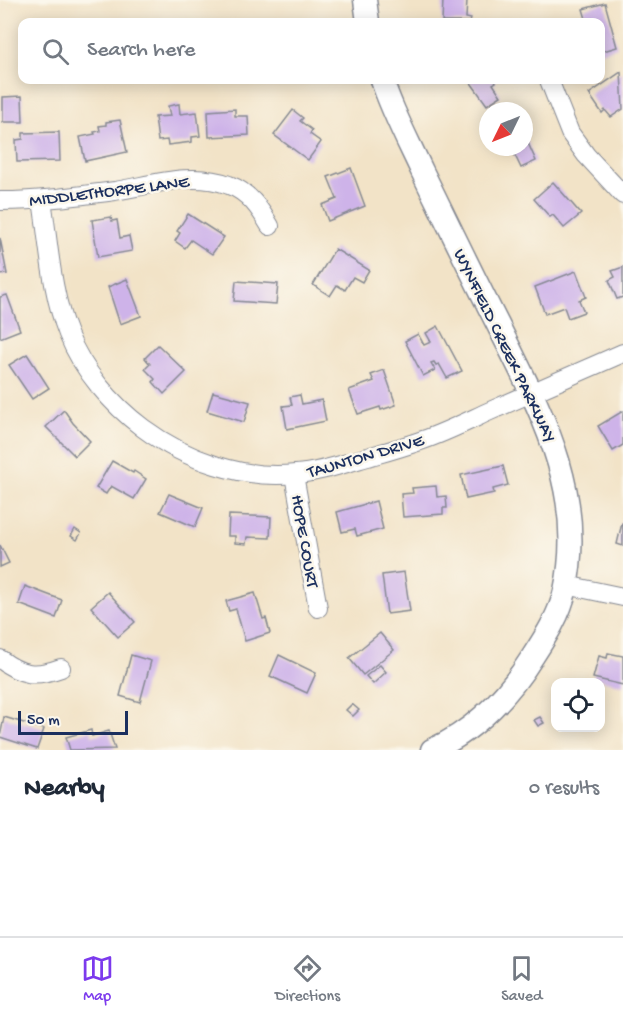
<!DOCTYPE html>
<html lang="en">
<head>
<meta charset="utf-8">
<style>
	:root { --surface:#fff; --page:#f6f6f7; --text:#1f2937; --muted:#747a83; --line:#e0e1e3; --accent:#7c3aed }
	body { margin:0; font-family:"Gochi Hand",sans-serif; background:var(--page); color:var(--text) }
	.controls { position:absolute; right:18px; bottom:18px; display:grid; overflow:hidden; border-radius:12px; box-shadow:0 3px 15px #0003 }
	.controls button { width:54px; height:54px; display:grid; place-items:center; padding:0; border:0; border-bottom:2px solid var(--line); background:var(--surface); color:var(--text); font:30px sans-serif }
	.compass { position:absolute; left:479px; top:102px; width:54px; height:54px; border-radius:50%; background:var(--surface); box-shadow:0 3px 15px #0003; rotate:227deg }
	.scale { position:absolute; left:18px; bottom:15px; width:110px; box-sizing:border-box; padding-left:6px; border:3px solid #1b2f5e; border-top:0; font-size:16px; line-height:21px; white-space:nowrap; color:#1b2f5e; -webkit-text-stroke:4px #fbf7ec; paint-order:stroke }
	.list { margin:0; padding:0; list-style:none }
	h2 { display:flex; justify-content:space-between; align-items:center; height:78px; margin:0; padding:0 24px; font-size:26px }
	h2 small { font-size:20px; font-weight:400; color:var(--muted) }
	.icon { flex:none; width:33px; height:33px; fill:none; stroke:currentColor; stroke-width:2; stroke-linecap:round; stroke-linejoin:round }
	.map { position:relative; flex:none; width:623px; height:750px; overflow:hidden }
	.search { position:absolute; background:var(--surface); box-shadow:0 3px 15px #0003; left:18px; right:18px; top:18px; height:66px; display:flex; align-items:center; gap:15px; box-sizing:border-box; padding:0 21px; border-radius:12px; color:var(--muted); font-size:22px }
	.sheet { height:186px; background:var(--surface) }
	nav { display:flex; justify-content:space-around; align-items:center; box-sizing:border-box; height:84px; border-top:2px solid var(--line); background:var(--surface); font-size:16px; color:var(--muted) }
	nav a { display:grid; justify-items:center; gap:3px }
	nav .on { color:var(--accent) }
	.map>svg:first-child { display:block }
</style>
</head>
<body>
<div class="map">
<svg width="623" height="750" viewBox="0 0 623 750">
	<rect width="100%" height="100%" fill="#fbf7ec"/>
	<filter id="ink" filterUnits="userSpaceOnUse"><feTurbulence type="fractalNoise" baseFrequency=".0167" numOctaves="2"/><feDisplacementMap in="SourceGraphic" scale="12" xChannelSelector="R" yChannelSelector="G"/><feConvolveMatrix kernelMatrix="1 2 1 2 8 2 1 2 1" color-interpolation-filters="sRGB"/></filter>
	<filter id="wash" filterUnits="userSpaceOnUse"><feTurbulence type="fractalNoise" baseFrequency=".008" numOctaves="4" result="noise"/><feDisplacementMap in="SourceGraphic" scale="24" xChannelSelector="R" yChannelSelector="G"/><feGaussianBlur stdDeviation="1.35" result="paint"/><feColorMatrix in="noise" values="0 0 0 0 0 0 0 0 0 0 0 0 0 0 0 0 0 1.4 0 .05"/><feComposite in="paint" operator="in"/></filter>
	<g filter="url(#wash)">
		<rect width="100%" height="100%" fill="#f2e3c7"/>
		<g id="blocks">
			<g fill="#ceb3e9">
				<path d="M443,0H467L466,18L471,19L470,22H442Z"/>
				<path d="M605,3L617,47L600,52V22H587L583,9Z"/>
				<path d="M621,72L623,109L611,117L605,110L602,113L589,94Z"/>
				<path d="M469,80H495L496,82L493,84L501,96L487,105Z"/>
				<path d="M22,96L23,122H3V97Z"/>
				<path d="M179,104L180,114L197,112L200,136L192,137V142L168,145L167,140L158,141L155,117L170,116L168,106Z"/>
				<path d="M235,109V116H248L249,135L209,137L208,111Z"/>
				<path d="M293,110L303,118L300,121L312,130L310,134L321,142L308,160L274,135Z"/>
				<path d="M120,120L127,152L85,161L80,137L95,134L94,132L100,131L99,126L106,125V122Z"/>
				<path d="M59,132L60,161L17,162L16,140L23,139V133Z"/>
				<path d="M524,134L536,161L521,168L511,147H524Z"/>
				<path d="M351,168L365,206L328,221L322,205L337,199L328,177Z"/>
				<path d="M553,182L581,214L564,228L553,215L550,217L534,199Z"/>
				<path d="M188,214L224,237L212,254L191,240L185,248L175,241L180,233L177,231Z"/>
				<path d="M111,217L112,221L117,220L120,238L129,236L132,251L98,257L92,220Z"/>
				<path d="M0,238L7,274L0,275Z"/>
				<path d="M335,249L369,270L362,282L353,277L345,290L337,285L330,296L313,285Z"/>
				<path d="M623,267V297L617,299L609,280L615,277L612,271Z"/>
				<path d="M576,271L586,297L579,300L584,312L568,318L564,307L545,314L535,287Z"/>
				<path d="M127,279L141,316L120,324L108,287Z"/>
				<path d="M236,281L278,284L276,304L234,301Z"/>
				<path d="M7,295L20,330L0,338V297Z"/>
				<path d="M438,326L462,371L447,378L439,364L436,365L434,362L431,363L435,370L423,376L405,341L418,334L424,345L431,342L426,333Z"/>
				<path d="M158,345L186,372L164,394L153,382L155,379L145,369L150,364L145,358Z"/>
				<path d="M27,354L49,388L32,399L9,365Z"/>
				<path d="M384,370L396,405L381,410L380,407L358,414L349,390L374,381L371,375Z"/>
				<path d="M213,392L250,402L244,422L207,411Z"/>
				<path d="M300,395L302,404L322,400L326,421L287,429L283,406L292,405L290,397Z"/>
				<path d="M64,410L73,423L90,441L75,456L46,427Z"/>
				<path d="M623,411V445L613,451L598,426Z"/>
				<path d="M112,461L133,473L134,471L146,479L134,499L111,486L106,494L96,488Z"/>
				<path d="M503,466L508,485L493,489L494,493L466,499L461,475Z"/>
				<path d="M436,486L437,497L446,496L447,508H443V514L403,517L401,494L413,493L412,488Z"/>
				<path d="M169,494L203,508L195,527L160,512Z"/>
				<path d="M376,501L383,529L357,536L355,529L342,532L337,512Z"/>
				<path d="M229,515L271,517L270,538L247,537L246,544L235,543V536H228Z"/>
				<path d="M622,523H623V546L617,544Z"/>
				<path d="M75,529L81,533L77,540L71,536Z"/>
				<path d="M0,545L9,563L0,567Z"/>
				<path d="M404,572L410,611L387,614L382,575Z"/>
				<path d="M25,586L62,600L56,618L19,604Z"/>
				<path d="M108,592L135,622L118,637L91,607Z"/>
				<path d="M255,593L263,619L266,618L270,633L245,641L236,609L229,611L226,601Z"/>
				<path d="M380,633L394,650L363,675L349,658Z"/>
				<path d="M608,653L623,656V685L593,678L599,656L607,658Z"/>
				<path d="M131,655L151,661L140,702L120,696Z"/>
				<path d="M279,655L316,673L307,693L270,676Z"/>
				<path d="M380,665L386,672L373,684L366,676Z"/>
				<path d="M352,704L359,710L353,716L346,710Z"/>
				<path d="M4,717L44,729L37,749L0,737Z"/>
				<path d="M540,717L544,723L538,726L534,720Z"/>
				<path d="M91,730L92,736L109,731L115,749L70,750L66,737Z"/>
			</g>
		</g>
	</g>
	<g filter="url(#ink)">
		<use href="#blocks" fill-opacity="0" stroke="#868992" stroke-width="1.5"/>
		<g fill="none" stroke-linecap="round" stroke-linejoin="round">
			<defs>
				<g id="minor">
					<path d="M549,80L570,133L586,155L623,195"/>
					<path d="M42,200C49,244 51,292 68,334C83,371 111,404 143,428C186,460 243,480 296,474C321,472 347,463 371,456C389,451 406,446 423,440C446,432 468,421 490,411C534,392 579,372 623,353"/>
					<path d="M0,201C39,201 77,196 115,191C152,185 192,171 229,185C249,192 260,209 270,226"/>
					<path d="M294,475L318,608"/>
					<path d="M566,585L623,597"/>
					<path d="M0,659C22,676 36,677 61,668"/>
				</g>
				<g id="tertiary">
					<path d="M365,0L368,22"/>
					<path d="M382,80C392,111 408,141 422,171C447,222 472,274 498,325C540,410 587,492 565,591C560,614 546,636 533,656C508,696 476,730 432,750"/>
				</g>
			</defs>
			<use href="#minor" stroke="#868992" stroke-width="20"/>
			<use href="#tertiary" stroke="#868992" stroke-width="25"/>
			<use href="#minor" stroke="#fff" stroke-width="18"/>
			<use href="#tertiary" stroke="#fff" stroke-width="22"/>
		</g>
	</g>
	<g text-anchor="middle" stroke-width="5" stroke-linejoin="round" paint-order="stroke">
		<g font-size="18" fill="#1b2f5e" stroke="#fbf7ec">
			<text transform="translate(109 190) rotate(-7)" y="6">MIDDLETHORPE LANE</text>
			<text transform="translate(506 345) rotate(64)" y="6">WYNFIELD CREEK PARKWAY</text>
			<text transform="translate(365 455) rotate(-16)" y="6">TAUNTON DRIVE</text>
			<text transform="translate(306 541) rotate(80)" y="6">HOPE COURT</text>
		</g>
	</g>
</svg>
<div class="controls">
<button><svg class="icon" aria-label="locate" viewBox="0 0 24 24"><circle cx="12" cy="12" r="6"/><path d="M12 2v4M12 18v4M2 12h4M18 12h4"/></svg></button>
</div>
<svg class="compass" viewBox="-18 -18 36 36"><path d="M0-13l5 13h-10z" fill="#e53935"/><path d="M0 13l5-13h-10z" fill="#747a83"/></svg>
<div class="scale">50 m</div>
<div class="search"><svg class="icon" aria-label="search" viewBox="0 0 24 24"><circle cx="10" cy="10" r="6"/><path d="M15 15l6 6"/></svg>Search here</div>
</div>
<section class="sheet">
<h2>Nearby<small>0 results</small></h2>
<ul class="list">
</ul>
</section>
<nav>
<a class="on"><svg class="icon" aria-label="map" viewBox="0 0 24 24"><path d="M3 6l6-2 6 2 6-2v14l-6 2-6-2-6 2zM9 4v14M15 6v14"/></svg>Map</a>
<a><svg class="icon" aria-label="directions" viewBox="0 0 24 24"><path d="M12 3l9 9-9 9-9-9zM9 14v-3h6M13 9l2 2-2 2"/></svg>Directions</a>
<a><svg class="icon" aria-label="saved" viewBox="0 0 24 24"><path d="M7 4h10v16l-5-4-5 4z"/></svg>Saved</a>
</nav>
</body>
</html>
